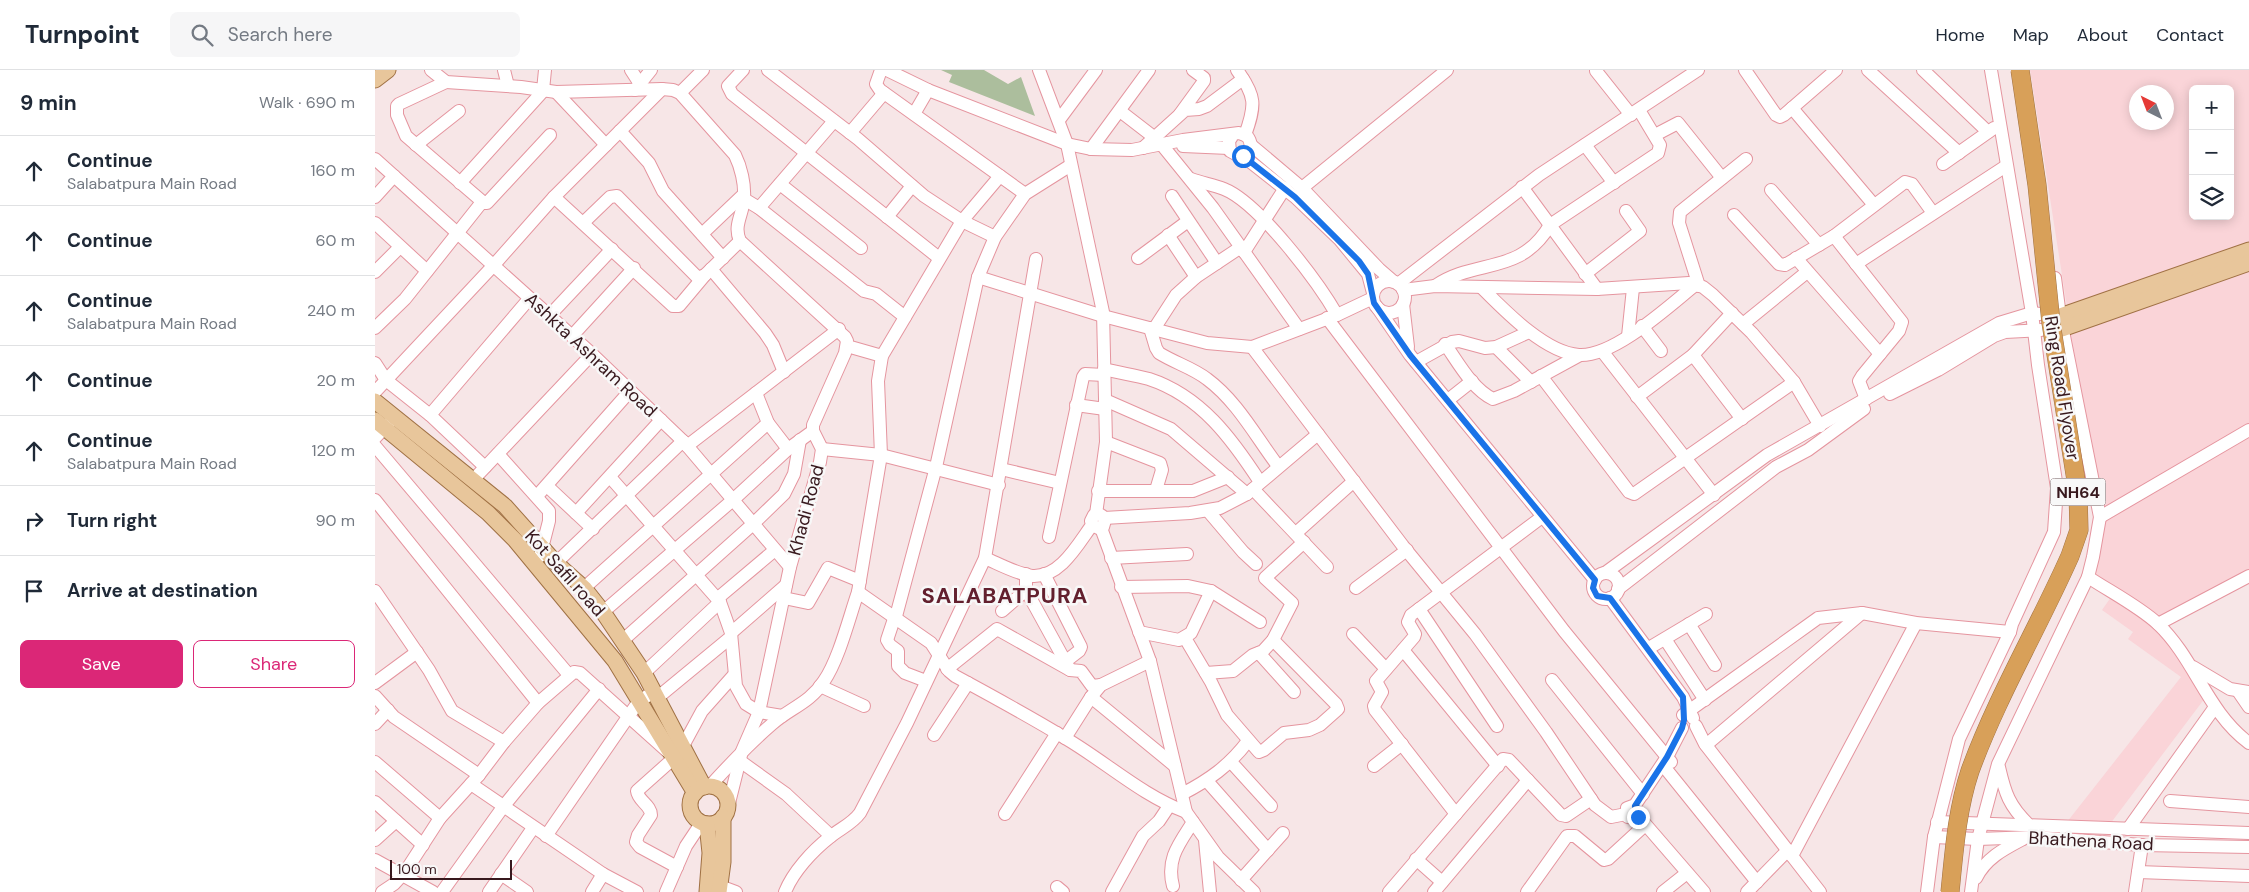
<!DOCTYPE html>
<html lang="en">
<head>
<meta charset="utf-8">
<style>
	:root { --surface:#fff; --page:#f6f6f7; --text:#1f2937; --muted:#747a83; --line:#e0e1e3; --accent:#db2777 }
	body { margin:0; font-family:"DM Sans",sans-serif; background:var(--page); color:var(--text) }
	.controls { position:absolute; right:15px; top:15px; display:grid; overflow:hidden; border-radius:8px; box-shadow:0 2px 12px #0003 }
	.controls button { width:45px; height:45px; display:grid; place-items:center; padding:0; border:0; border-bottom:1px solid var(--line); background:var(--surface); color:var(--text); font:25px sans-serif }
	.compass { position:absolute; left:1754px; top:15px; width:45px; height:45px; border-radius:50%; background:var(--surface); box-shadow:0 2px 12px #0003; rotate:318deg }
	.scale { position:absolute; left:15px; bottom:12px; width:122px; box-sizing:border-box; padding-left:5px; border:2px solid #38191e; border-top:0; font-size:14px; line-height:18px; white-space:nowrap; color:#38191e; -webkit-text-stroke:4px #f8f8f8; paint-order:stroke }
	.stop { position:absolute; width:15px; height:15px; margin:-11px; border:4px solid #1a73e8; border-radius:50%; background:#fff }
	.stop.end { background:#1a73e8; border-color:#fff; box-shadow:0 1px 5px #0008 }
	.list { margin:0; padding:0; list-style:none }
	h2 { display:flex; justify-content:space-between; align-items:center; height:65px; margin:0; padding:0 20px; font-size:21px }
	h2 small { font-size:16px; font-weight:400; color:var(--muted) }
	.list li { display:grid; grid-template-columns:32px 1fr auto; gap:15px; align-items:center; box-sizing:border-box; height:70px; padding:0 20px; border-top:1px solid var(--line) }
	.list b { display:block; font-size:19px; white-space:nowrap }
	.list p { margin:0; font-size:16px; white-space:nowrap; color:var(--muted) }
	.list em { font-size:16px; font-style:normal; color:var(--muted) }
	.actions { display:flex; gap:10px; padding:15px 20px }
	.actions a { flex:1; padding:11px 0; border:1px solid var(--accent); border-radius:8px; text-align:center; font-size:18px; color:var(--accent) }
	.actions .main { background:var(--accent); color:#fff }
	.icon { flex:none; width:28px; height:28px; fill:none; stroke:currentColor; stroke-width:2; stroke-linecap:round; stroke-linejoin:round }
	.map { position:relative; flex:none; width:1874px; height:822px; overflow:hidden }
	header { display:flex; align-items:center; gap:30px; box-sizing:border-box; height:70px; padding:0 25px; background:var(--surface); border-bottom:1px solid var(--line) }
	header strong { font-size:24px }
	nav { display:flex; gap:28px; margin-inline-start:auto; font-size:18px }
	.search { width:350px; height:45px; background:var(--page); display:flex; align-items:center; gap:12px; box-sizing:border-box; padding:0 18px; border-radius:8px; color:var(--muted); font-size:19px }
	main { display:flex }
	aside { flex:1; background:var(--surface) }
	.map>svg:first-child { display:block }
</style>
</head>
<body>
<header>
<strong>Turnpoint</strong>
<div class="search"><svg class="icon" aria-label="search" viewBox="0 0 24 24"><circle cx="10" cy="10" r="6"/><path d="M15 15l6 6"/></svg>Search here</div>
<nav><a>Home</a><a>Map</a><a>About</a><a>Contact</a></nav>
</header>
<main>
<aside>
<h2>9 min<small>Walk · 690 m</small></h2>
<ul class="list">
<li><svg class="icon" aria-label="ahead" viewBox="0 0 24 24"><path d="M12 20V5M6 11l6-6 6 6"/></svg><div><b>Continue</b><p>Salabatpura Main Road</p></div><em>160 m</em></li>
<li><svg class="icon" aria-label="ahead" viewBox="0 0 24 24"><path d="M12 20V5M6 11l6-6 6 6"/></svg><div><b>Continue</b></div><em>60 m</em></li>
<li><svg class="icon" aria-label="ahead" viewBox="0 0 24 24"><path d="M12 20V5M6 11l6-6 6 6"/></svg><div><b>Continue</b><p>Salabatpura Main Road</p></div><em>240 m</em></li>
<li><svg class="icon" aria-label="ahead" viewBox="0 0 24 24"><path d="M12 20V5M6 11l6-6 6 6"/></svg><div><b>Continue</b></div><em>20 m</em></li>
<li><svg class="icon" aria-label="ahead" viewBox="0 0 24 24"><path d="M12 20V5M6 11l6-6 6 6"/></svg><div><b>Continue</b><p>Salabatpura Main Road</p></div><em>120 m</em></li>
<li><svg class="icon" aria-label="right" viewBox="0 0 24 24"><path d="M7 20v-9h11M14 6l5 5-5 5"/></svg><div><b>Turn right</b></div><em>90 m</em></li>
<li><svg class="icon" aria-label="arrive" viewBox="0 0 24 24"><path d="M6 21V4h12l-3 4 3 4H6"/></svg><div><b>Arrive at destination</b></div></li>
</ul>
<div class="actions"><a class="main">Save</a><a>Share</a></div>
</aside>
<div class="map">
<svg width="1874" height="822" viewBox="0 0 1874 822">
	<rect width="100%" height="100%" fill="#f7e6e7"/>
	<g fill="#fad4d8" fill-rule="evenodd">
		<path d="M1655,0H1874V175L1692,237ZM1818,19H1855V146H1818ZM1762,22H1792V52H1762Z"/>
		<path d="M1874,194V504L1782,556L1830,628L1735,754L1692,752L1806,607L1753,569L1758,562L1727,540L1741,520L1716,506L1728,450L1694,261Z"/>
	</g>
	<path fill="#acbe9d" d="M566,0H609L633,14L646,7L660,46L574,12L577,5Z"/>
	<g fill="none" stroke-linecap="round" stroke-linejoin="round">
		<defs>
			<g id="minor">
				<path d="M56,0L71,12L146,17L181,22L287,19L298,20L305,23L360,85C366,97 370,114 369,128C368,145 358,155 365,171L470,267L472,271L470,283L438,355V361L447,379L445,392L415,497L384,642L367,681L353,737"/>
				<path d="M129,0L133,16"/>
				<path d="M256,0L265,14"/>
				<path d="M368,0L353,16L357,24L564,188"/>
				<path d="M393,0L483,69L549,126L587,151L620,167"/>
				<path d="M506,0L501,14L505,20L650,124"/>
				<path d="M512,0L553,20L692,74L716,79L757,80L808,70L864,63L872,66C879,75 875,84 864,86L855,81L854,71L858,65"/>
				<path d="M664,0L692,74L728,242L731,372L721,444"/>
				<path d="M862,0C881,26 881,35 870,65"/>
				<path d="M1370,0L1401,45L1405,47L1409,45L1461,0"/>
				<path d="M1493,0L1584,83"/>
				<path d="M1548,0L1613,62"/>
				<path d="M1221,1L1256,45"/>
				<path d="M71,12L24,34L22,36V45L31,66L109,133H112L175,65"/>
				<path d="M168,20L170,0"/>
				<path d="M260,20L276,0"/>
				<path d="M181,22L231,75"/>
				<path d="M305,23L328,0"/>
				<path d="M1417,38L1499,135"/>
				<path d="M745,41L780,68"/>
				<path d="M539,44L553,20"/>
				<path d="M805,44L829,11V8L818,0"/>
				<path d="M684,50L721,0"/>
				<path d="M245,61L274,93L288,121L348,188"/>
				<path d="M475,63L509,23"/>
				<path d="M1280,65L1303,53L1347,108"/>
				<path d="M41,75L84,41"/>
				<path d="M787,75L838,138L924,259"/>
				<path d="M876,75L927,118L1004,199L1019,212"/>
				<path d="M1210,75L1239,113"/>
				<path d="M808,76L854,78"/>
				<path d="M768,78L810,40L824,39L832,36L868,9"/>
				<path d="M716,79L774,0"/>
				<path d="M868,86L920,127L965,170L993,204L998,223"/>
				<path d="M0,89L217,284L308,371L415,497"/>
				<path d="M1568,94L1619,58"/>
				<path d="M816,109C827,113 839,115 849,119C884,133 943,212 962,245"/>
				<path d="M85,113L169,20"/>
				<path d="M405,114L486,178"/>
				<path d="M1147,117L1222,219"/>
				<path d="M927,118L1072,0"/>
				<path d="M1396,120L1444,175"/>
				<path d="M797,126L842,193"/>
				<path d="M0,127L19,106"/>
				<path d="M179,127L298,236H304L330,205"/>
				<path d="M369,129L384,138L489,221L501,224L530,247"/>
				<path d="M384,138L459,51"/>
				<path d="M1359,145L1404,194L1410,195L1459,166L1530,112L1537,114L1558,143"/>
				<path d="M512,147L537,116"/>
				<path d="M0,153L52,201"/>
				<path d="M208,153L235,127L242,126L323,208L330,205L365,171"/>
				<path d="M327,164L369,124"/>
				<path d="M793,165L821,207"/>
				<path d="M1459,166L1527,252L1524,261L1487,306L1484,311L1491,329"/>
				<path d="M869,182L910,118"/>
				<path d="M763,188L813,151"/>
				<path d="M1421,188L1505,284"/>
				<path d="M1481,194L1631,96"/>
				<path d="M336,199L390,263L398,275L409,302"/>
				<path d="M0,202L25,177"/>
				<path d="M1210,204L1265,161L1251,141"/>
				<path d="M603,207L728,246L832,273L877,277L962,245L998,228"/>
				<circle cx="1014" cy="227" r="16"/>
				<path d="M1023,214L1164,105L1323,0"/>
				<path d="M1060,216C1101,188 1145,206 1175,155L1283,83L1285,75L1264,40"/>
				<path d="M1324,216L1304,153L1305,142L1371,89"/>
				<path d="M1106,217C1129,240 1170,283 1204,285C1239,287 1294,236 1320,215"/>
				<path d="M1028,220L1060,216L1222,219L1314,213L1328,217L1338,225L1377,263L1419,312L1445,356"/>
				<path d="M1028,234L1033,277"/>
				<path d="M1002,237L1035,285L1220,510"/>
				<path d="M174,246L237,179"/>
				<path d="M952,248L1189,561L1296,692"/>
				<path d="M1368,254L1432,202"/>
				<path d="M1267,256L1286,281"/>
				<path d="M0,258L30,229L107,132"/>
				<path d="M775,258L781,278L784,283C800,293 818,298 832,309C862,331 881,367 903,396"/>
				<path d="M779,259L801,225L821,207L866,177"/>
				<path d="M197,266L259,198"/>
				<path d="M1253,266L1258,218"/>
				<path d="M1070,274C1083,292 1097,319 1118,329L1139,321L1205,285"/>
				<path d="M472,276L507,286"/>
				<path d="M877,277L1028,476L1100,564L1171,662L1220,735L1236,747L1251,744"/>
				<path d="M1121,277L1156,312"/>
				<path d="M1227,281L1339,425"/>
				<path d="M1318,285L1367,349"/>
				<path d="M1041,292L1077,272L1084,271L1110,278L1121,277L1154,262"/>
				<path d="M0,293L11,310L55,345L110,397"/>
				<path d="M729,299C744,303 760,305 774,309C826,326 857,369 885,412"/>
				<path d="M1166,306L1254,422L1259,424L1419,312"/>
				<path d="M0,322L118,196L179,127L287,19"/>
				<path d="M381,323L393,353L413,379"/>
				<path d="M1515,324L1563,300L1619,266L1630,262L1666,260"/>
				<path d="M1262,327L1318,285L1357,243"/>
				<path d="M730,330L796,359L872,424"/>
				<path d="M1073,330L1097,311"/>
				<path d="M701,335L730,339"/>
				<path d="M55,345L154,229"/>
				<path d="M0,368L16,351"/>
				<path d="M731,372L785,393L787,400L781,420"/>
				<path d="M0,376L194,605"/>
				<path d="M312,376L464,259"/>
				<path d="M447,379L506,385L624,415"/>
				<path d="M123,384L174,441V451L165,486"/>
				<path d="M626,399L685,413"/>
				<path d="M235,407L345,532L356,563L361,616L371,634L384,642L407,646"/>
				<path d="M98,410L217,284"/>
				<path d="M172,416L218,459"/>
				<path d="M878,419L952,497"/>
				<path d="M723,421H818L853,407"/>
				<path d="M162,426L255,321"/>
				<path d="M0,430L163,633"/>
				<path d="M834,442L868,482L881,494"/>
				<path d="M201,443L286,350"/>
				<path d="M1725,447L1874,360"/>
				<path d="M729,448L815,443L845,438L872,424L943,364"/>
				<path d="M726,458L775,591L811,742L843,787L879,822"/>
				<path d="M921,463L979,411"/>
				<path d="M674,467L708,307L710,304L729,305"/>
				<path d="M610,488C624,494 642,504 657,506C685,508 703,474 717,455L716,451L719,445C724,443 728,445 730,450L728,457L723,458L717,455"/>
				<path d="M736,488L812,484"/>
				<path d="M181,493L308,371"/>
				<path d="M1230,503L1392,385L1624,253L1657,243L1665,244"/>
				<circle cx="1231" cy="516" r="13"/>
				<path d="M651,504V520L695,600"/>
				<path d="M669,504L706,577L704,581L691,591"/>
				<path d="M1713,507C1734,521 1765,537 1783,554C1820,589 1832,642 1874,673"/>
				<path d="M746,517L813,516L836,521L885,552"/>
				<path d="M209,518L393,353"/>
				<path d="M981,518L1032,480"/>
				<path d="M1243,519L1401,397L1433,380L1489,339"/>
				<path d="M0,521L54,600L77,641L129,672"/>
				<path d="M483,522L506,385L503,311L507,286L587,151L625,106"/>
				<path d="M343,528L400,480"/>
				<path d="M409,528L433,533L453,498L485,511"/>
				<path d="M1235,528L1308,627L1318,648"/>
				<path d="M1044,539L1122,656"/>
				<path d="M627,541L651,520"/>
				<path d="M228,542L359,429L413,379L438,361"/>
				<path d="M519,549L512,570L515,575L523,581V596L530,603L551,611"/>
				<path d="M520,550L561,397L603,207L620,167L650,124L696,95"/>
				<path d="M1314,554L1340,595"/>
				<path d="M1783,554L1874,506"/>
				<path d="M764,562L804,570L816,563L836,521"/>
				<path d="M356,563L411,515"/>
				<path d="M978,564L1011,599"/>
				<path d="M810,568L836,612L852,645L884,682L889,680L909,663L934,660L945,655L963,639L961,634L898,570"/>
				<path d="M1290,569L1330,630"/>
				<path d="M247,571L378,454L409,424L419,404L425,370"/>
				<path d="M1274,578L1331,544"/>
				<path d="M1028,580L1123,696"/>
				<path d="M884,583L919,622"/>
				<path d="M1818,597L1855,619L1874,622"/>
				<path d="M572,599L622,559L695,600L706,601L717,616L726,615"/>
				<path d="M269,603L345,532"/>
				<path d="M831,603L858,601L878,585L888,581L898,570L917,533L890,508L929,472"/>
				<path d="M1177,610L1268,724"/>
				<path d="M0,613L42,582"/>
				<path d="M445,616L489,636"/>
				<path d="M1863,621L1874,637"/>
				<path d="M0,626L19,647L104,705"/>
				<path d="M716,627L800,696"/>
				<path d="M282,628L356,567"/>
				<path d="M1308,645L1443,548L1487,543L1541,553L1635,562"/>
				<path d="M0,654L13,640"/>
				<path d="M1321,656L1330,674L1445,822"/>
				<path d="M559,665L593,613"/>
				<path d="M690,668L716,627L726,615L775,591"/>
				<path d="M1331,675L1487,543"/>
				<path d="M308,676L327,641L359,605"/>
				<path d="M299,688L262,721C263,731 276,735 276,745L263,765L261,772L265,777L302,797"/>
				<path d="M365,691L411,724L456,766"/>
				<path d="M0,692L65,748"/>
				<path d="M856,692L896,736"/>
				<path d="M999,696L1027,674"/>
				<path d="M1624,697C1630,723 1634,736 1654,755"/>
				<path d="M1291,699L1382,812"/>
				<path d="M832,711L893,780"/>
				<path d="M96,714L228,804L262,822"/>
				<path d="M335,716C355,694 375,673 397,654C415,638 435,633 449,611C464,589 474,548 483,522L556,573L574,601L580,606C617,626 654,646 690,668C731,692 766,725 811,742"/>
				<path d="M807,724C834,710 854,696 873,671"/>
				<path d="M1795,731L1874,737"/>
				<path d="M0,732L48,775"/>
				<path d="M630,744L682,663"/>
				<path d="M1081,744L1000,640L999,636L1007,622L1001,611L1039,567L1040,564L1033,552L1036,545L1167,447"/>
				<path d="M1263,747L1260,748L1253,747L1252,738L1260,735L1292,687L1307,658"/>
				<path d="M1265,748L1329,822"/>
				<path d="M1562,752L1874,763"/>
				<path d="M1753,759L1840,637"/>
				<path d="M171,766L264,631L279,622"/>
				<path d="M1559,767L1603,769L1659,767L1767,775L1874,777"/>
				<path d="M0,770L21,751"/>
				<path d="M830,770L835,822"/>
				<path d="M1417,786L1541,553"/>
				<path d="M1041,789L1067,812"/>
				<path d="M0,790L58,822"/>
				<path d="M1763,802L1874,806"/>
				<path d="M126,804L152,822"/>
				<path d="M1601,808C1611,788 1629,779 1648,769"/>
				<path d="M866,810L908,763"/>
				<path d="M345,816L361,822"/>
				<path d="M798,816C791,789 804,774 818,752"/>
				<path d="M682,817L688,822"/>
				<path d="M7,822L19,814L30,802L65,748L104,705L129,672L163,633L199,602L205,603L292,681"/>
				<path d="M67,822L128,737L224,619"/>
				<path d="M114,822L158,758"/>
				<path d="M217,822L228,804"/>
				<path d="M291,822L311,776L327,752"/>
				<path d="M410,822C418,802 437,781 455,767C466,758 477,754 485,743L532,653L610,488L661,189"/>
				<path d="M737,822L768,766L784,751L794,736"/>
				<path d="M1014,822L1128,689L1134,690L1186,745L1191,746L1216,729"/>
				<path d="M1059,822L1153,710"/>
				<path d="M1152,822L1192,766H1200L1229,790L1233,789L1270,755"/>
				<path d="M1288,822L1312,803"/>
				<path d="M1372,822L1413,780"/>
				<path d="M1552,822L1559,767L1584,669L1635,562L1637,554L1679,462L1682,418L1663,295L1657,243L1616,0"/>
				<path d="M1596,822L1603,769L1623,694L1713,507L1718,487L1725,447L1685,246L1680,208"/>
				<path d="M1760,822L1767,775"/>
			</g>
			<g id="major">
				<path d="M0,10L13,0"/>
				<path d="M1685,246L1874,180"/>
				<path d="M1687,259L1874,193"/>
				<path d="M0,331L130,436L181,493L209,518L228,542L269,603L329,717"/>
				<path d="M0,350L113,443L140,470L240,591L320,723"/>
				<circle cx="334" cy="735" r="19"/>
				<path d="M332,822L335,783L332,754"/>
				<path d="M344,822L348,792V747"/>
			</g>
		</defs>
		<use href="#minor" stroke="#e5959f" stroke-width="14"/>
		<use href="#major" stroke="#a07144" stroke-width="17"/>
		<use href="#minor" stroke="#fff" stroke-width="12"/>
		<use href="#major" stroke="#e8c69b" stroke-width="15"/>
		<defs>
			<path id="highway-bridge" d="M1575,822C1579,782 1582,740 1595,701C1622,627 1663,558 1695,486L1704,460L1703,423L1676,253L1662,115L1645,0"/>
		</defs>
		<use href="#highway-bridge" stroke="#a07144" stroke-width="19" stroke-linecap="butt"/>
		<use href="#highway-bridge" stroke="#d8a059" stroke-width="18"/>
	</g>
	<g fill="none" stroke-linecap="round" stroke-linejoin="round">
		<path stroke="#1a73e8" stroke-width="6" d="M868,86L920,127L984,191L993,204L999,233L1035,285L1220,510L1218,518L1222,526L1235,528L1308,627L1309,650L1307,658L1292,687L1260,736L1264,739L1263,747"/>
	</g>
	<g text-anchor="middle" stroke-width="5" stroke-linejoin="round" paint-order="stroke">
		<rect fill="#f8f8f8" stroke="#725c5f" stroke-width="1" x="1675.5" y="408.5" width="55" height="27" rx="4"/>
		<g font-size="16" font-weight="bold" fill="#38191e">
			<text x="1703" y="428">NH64</text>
		</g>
		<g font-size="18" fill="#38191e" stroke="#f8f8f8">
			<text transform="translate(216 285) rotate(43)" y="6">Ashkta Ashram Road</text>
			<text transform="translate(1687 318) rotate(81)" y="6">Ring Road Flyover</text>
			<text transform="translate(431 440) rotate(-75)" y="6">Khadi Road</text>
			<text transform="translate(190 503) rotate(48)" y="6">Kot Safil road</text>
			<text transform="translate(1716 771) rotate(3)" y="6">Bhathena Road</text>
		</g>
		<g font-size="22" font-weight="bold" letter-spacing="1" fill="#63202e" stroke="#f8f8f8">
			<text x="630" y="533">SALABATPURA</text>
		</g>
	</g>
</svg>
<div class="controls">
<button>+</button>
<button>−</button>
<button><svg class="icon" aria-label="layers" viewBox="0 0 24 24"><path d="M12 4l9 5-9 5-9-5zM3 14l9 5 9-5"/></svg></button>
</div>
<svg class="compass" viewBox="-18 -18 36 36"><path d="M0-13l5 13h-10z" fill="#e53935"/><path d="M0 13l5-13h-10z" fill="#747a83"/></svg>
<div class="scale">100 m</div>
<div class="stop" style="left:868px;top:86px"></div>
<div class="stop end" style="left:1263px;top:747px"></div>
</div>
</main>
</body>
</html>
